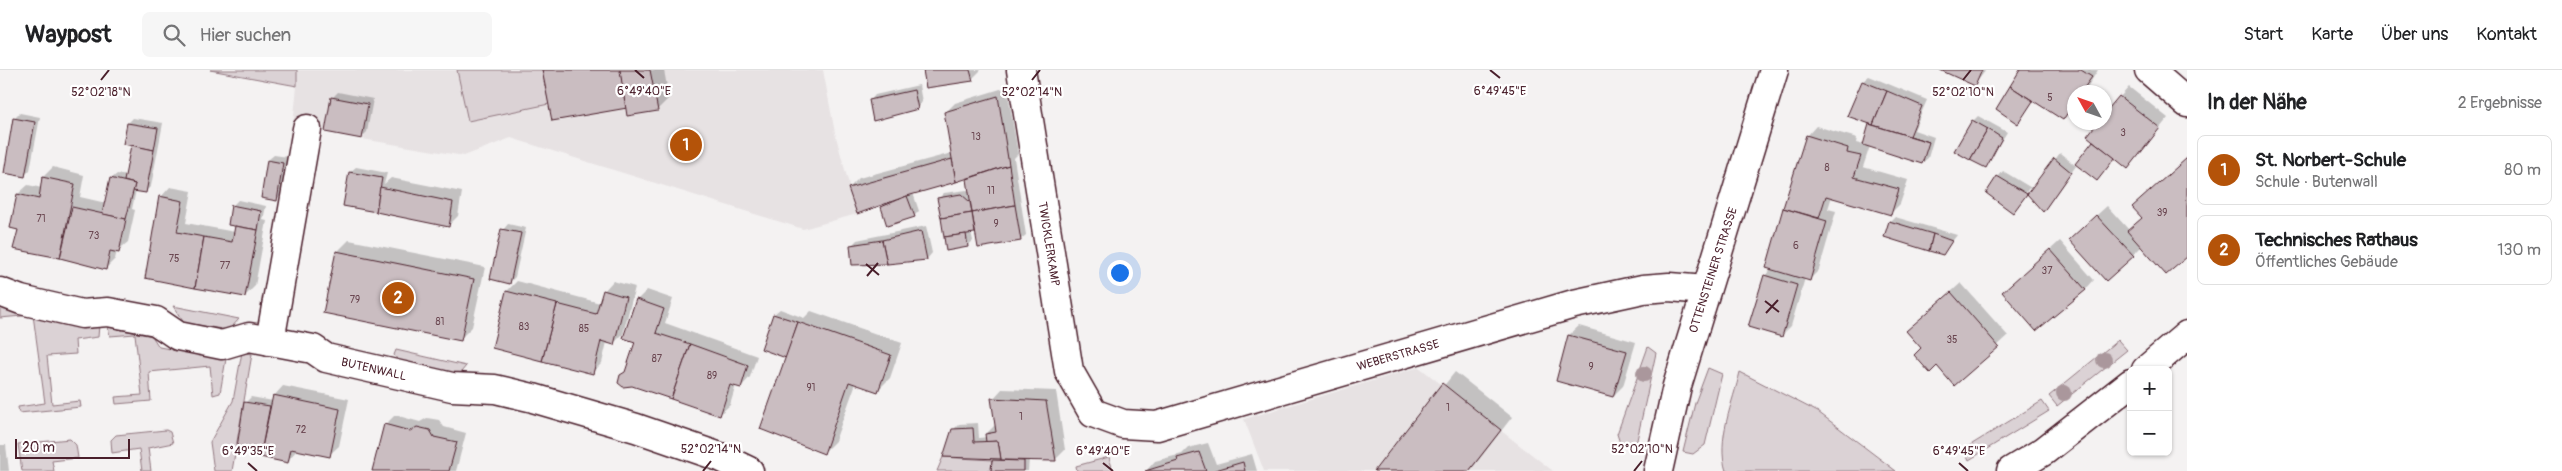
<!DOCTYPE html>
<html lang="de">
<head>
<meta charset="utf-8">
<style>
	:root { --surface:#fff; --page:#f6f6f6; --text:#202124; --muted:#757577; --line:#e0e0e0; --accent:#b45309 }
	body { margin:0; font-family:Pangolin,sans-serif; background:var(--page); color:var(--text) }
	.controls { position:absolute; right:15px; bottom:15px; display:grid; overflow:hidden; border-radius:8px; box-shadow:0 1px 4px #0004 }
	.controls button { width:45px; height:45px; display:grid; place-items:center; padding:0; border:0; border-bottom:1px solid var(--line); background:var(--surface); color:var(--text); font:25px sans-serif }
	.compass { position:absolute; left:2067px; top:15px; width:45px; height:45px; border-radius:50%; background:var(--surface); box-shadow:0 1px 4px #0004; rotate:310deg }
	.scale { position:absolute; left:15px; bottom:12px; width:115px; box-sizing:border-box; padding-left:5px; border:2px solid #4a1f2b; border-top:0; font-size:14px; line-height:18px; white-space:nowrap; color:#4a1f2b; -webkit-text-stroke:4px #fff; paint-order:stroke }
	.you { position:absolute; left:1119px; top:202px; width:18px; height:18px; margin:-12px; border:4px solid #fff; border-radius:50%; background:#1a73e8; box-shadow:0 0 0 8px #1a73e833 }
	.badge { display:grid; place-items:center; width:32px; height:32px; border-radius:50%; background:var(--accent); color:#fff; font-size:16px; font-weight:700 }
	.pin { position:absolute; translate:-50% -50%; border:2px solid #fff; box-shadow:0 1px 5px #0006 }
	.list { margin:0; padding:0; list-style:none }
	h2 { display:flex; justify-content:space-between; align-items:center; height:65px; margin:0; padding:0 20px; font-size:21px }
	h2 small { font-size:16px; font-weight:400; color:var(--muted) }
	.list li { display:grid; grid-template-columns:32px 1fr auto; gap:15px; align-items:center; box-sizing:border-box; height:70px; margin:0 10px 10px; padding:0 10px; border:1px solid var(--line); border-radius:8px }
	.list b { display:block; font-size:19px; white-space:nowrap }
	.list p { margin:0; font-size:16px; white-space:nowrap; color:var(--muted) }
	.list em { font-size:16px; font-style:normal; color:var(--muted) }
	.icon { flex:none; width:28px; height:28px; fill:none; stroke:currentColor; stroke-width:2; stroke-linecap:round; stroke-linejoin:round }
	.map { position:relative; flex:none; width:2187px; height:401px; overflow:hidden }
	header { display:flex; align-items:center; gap:30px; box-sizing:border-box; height:70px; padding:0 25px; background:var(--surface); border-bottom:1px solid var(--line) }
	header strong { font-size:24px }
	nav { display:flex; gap:28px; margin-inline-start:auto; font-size:18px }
	.search { width:350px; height:45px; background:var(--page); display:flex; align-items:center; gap:12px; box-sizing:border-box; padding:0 18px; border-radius:8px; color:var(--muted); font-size:19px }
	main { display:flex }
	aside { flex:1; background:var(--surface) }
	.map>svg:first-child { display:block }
</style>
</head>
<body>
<header>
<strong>Waypost</strong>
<div class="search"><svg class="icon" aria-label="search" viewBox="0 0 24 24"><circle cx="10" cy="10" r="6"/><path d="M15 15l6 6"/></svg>Hier suchen</div>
<nav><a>Start</a><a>Karte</a><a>Über uns</a><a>Kontakt</a></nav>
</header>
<main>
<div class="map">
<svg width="2187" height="401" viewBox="0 0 2187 401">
	<rect width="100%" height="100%" fill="#f4f2f2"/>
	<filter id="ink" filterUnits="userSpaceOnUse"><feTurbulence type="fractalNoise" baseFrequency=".02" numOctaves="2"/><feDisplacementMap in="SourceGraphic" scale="10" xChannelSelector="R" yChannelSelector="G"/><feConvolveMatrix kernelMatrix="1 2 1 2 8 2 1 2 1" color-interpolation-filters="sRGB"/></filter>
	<g filter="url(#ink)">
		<g fill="#e7e2e3">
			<path d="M210,0H823L835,63L857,144L803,159L511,68L464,86L362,69L368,34L331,27L325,62L293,56L297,16Z"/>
			<path d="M1419,297L1553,401H1264L1244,349Z"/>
		</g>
		<g fill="#dbd2d5" stroke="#927880">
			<path d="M210,0H297V16Z"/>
			<path d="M457,0H542L549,34L468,51Z"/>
			<path d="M0,235L99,255L98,267L75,270L76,284L47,286L52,334L80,331L81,337L19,343L18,337L45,333L33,245L0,248Z"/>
			<path d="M173,236L239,249L229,260L184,253Z"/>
			<path d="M108,257L152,266L159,277L226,289L220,323L213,325L210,296L149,302L151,331L116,334L115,327L142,325L135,264L110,266Z"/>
			<path d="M2118,270L2127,280L2057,336L2049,326Z"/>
			<path d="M1648,277L1656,283L1635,379L1620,373L1617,364Z"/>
			<path d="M396,280L466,296L456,308L403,297L394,285Z"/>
			<path d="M242,282L252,284L232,401H214L210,372L233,331Z"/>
			<path d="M1708,298L1722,304L1705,375L1693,384L1683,382L1695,333Z"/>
			<path d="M1740,302L1818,342L1896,401H1726C1716,370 1733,332 1740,302Z"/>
			<path d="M2042,331L2049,341L1969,390L1964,379Z"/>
			<path d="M166,360L170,362L173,373L148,378L151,401H142L139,379L112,383L111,370L116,365Z"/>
			<path d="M70,369L76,375L78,388L52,391L54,401H22L18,374Z"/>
			<path d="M943,387L992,390L991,401H937Z"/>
			<path d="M1109,387L1113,401H1077L1076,396Z"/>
		</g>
		<g fill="#0003">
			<path d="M543,0H664L669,28L657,40L626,37Z"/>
			<path d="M925,0H981L971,10Z"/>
			<path d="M1943,0H1986L1975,14Z"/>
			<path d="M2021,0H2098L2084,22H2074V36L2063,49L2034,30L2018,52L1997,39Z"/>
			<path d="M1869,6L1927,30L1914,60L1934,67L1928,88L1922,93L1870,76L1863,97L1908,110L1900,134L1891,143L1832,126L1828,139L1836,141L1819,200L1809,210L1805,208L1791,256L1782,265L1765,206L1771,199L1767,198L1807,66L1816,56L1857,68L1856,73L1864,75L1871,53L1849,46L1863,11Z"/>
			<path d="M919,15L922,32L917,38L870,31L875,25Z"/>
			<path d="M1007,17L1018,84L1014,88L1026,165L1020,170L976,161L971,162L973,171L967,176L939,128L944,123L967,120L970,122L968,109L973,104L913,123L919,141L914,146L882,137L887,132L849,118L859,108L952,83L945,43L955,33Z"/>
			<path d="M2129,17L2168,48L2128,97L2115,87L2077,94L2095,71L2120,27Z"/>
			<path d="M338,22L373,29L367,62L361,68L332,28Z"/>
			<path d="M20,43L40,47L30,100L24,106L15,48Z"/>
			<path d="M1978,46L2007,62L1985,97L1973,51Z"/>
			<path d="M133,48L163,53L151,116L145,122L136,120L132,139L135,140L128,172L117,181L115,189L105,199L15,178L20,159L11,157L18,124L28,115L42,118L43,107L53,97L84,105L80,127L106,133L111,109L117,104L127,106L133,74L125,73L128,53Z"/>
			<path d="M2060,83L2076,96L2048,135L2029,118L2016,137L1998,107L2003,101L2033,119Z"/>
			<path d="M274,85L288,87L282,124L277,129L268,90Z"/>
			<path d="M2187,88V185L2142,176L2133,185L2080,160L2107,136L2129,160L2143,147L2133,137Z"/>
			<path d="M356,97L387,103L384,114L391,108L462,122L458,146L448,156L350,102Z"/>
			<path d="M170,117L192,121L186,153L235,162L236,155L232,136L238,130L266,136L263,150L267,151L255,216L245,226L146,207L161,127Z"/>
			<path d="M1895,147L1957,165L1943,183L1890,152Z"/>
			<path d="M508,154L526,158L515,207L510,212L503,160Z"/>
			<path d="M926,156L932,183L927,189L853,193L852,175L857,170Z"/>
			<path d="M349,170L485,197L472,257L460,269L337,182Z"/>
			<path d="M2060,171L2094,210L2085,220L2003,222Z"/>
			<path d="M517,211L600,233L604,221L613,211L635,217L623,264L614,273L607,272L602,293L592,303L493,277L507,221Z"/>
			<path d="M1961,213L2008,266L1955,314L1923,278L1917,252Z"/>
			<path d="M647,220L673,229L665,253L757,286L750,307L741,317L736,315L730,335L720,344L632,315L628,317L621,315L637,271V230Z"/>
			<path d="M780,239L804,248L811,241L902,273L890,308L878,320L856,313L835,371L823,383L787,287L762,278L774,244Z"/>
			<path d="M1579,256L1636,272L1623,316L1613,326L1569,265Z"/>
			<path d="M1455,302L1512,347L1470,401H1375Z"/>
			<path d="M283,316L349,329L339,376L329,385L298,379L287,391L262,381L238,376L246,332L251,327L273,331L274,326Z"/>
			<path d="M1002,319L1056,321L1065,380L1055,390L1029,389L1028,401H993V388L953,360L959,354L978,353L979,368L987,367L986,364L996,354L993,329Z"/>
			<path d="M395,345L420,352L427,348L439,350L444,357L466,363L456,401H373L385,355Z"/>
			<path d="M1208,373L1216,394L1252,384L1257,401H1146L1155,391L1182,384L1188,378Z"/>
			<path d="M0,375H6L9,401H0Z"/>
		</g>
		<g fill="#cabdc1" stroke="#4a1f2b">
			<path d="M542,0H620L627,38L552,51Z"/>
			<path d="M620,0H650L658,41L627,46Z"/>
			<path d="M923,0H970L973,11L926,18Z"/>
			<path d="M1940,0H1982L1975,16Z"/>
			<path d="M2020,0H2081L2092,7L2081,22H2074V33L2063,50L2010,16Z"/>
			<path d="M1862,11L1887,21L1873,55L1847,46Z"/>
			<path d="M2010,16L2033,31L2018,54L1996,39Z"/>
			<path d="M914,20L918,39L873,51L869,30Z"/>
			<path d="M1887,21L1922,36L1910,66L1929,72L1873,55Z"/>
			<path d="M998,26L1009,95L956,112L944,42Z"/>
			<path d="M2119,26L2160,58L2128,99L2087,66L2098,52H2104V44Z"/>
			<path d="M331,27L368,34L362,69L325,62Z"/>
			<path d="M13,48L35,52L25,107L4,103Z"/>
			<path d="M1972,50L1988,59L1970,90L1954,81Z"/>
			<path d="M127,53L158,58L154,80L123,74Z"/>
			<path d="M1869,54L1929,72L1922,94L1863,75Z"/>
			<path d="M1988,59L2002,68L1986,98L1970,90Z"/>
			<path d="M1806,65L1848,78L1847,83L1861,86L1854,107L1899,119L1891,145L1826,126L1819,148L1783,138Z"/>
			<path d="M2093,71L2115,88L2097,111L2075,94Z"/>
			<path d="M131,75L154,80L146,123L133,121L135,114L124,111Z"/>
			<path d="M2054,88L2071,102L2043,142L2027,124Z"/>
			<path d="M2187,88V187L2166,205L2127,161L2142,148L2132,137Z"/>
			<path d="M952,89L956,112L907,126L857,144L848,118Z"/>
			<path d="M267,90L283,93L277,131L261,128Z"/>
			<path d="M1009,95L1015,135L972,143L967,109Z"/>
			<path d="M349,102L382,108L376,142L343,136Z"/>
			<path d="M1997,106L2027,124L2013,143L1986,123Z"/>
			<path d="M42,107L75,114L60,188L13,179L18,160L10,158L17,124L39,129Z"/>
			<path d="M110,108L135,114L126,149L102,144Z"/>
			<path d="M380,117L453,132L449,157L376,142Z"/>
			<path d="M961,124L970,132L972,143L941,148L937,128Z"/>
			<path d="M159,126L183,131L177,162L204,167L195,218L145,208Z"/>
			<path d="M907,126L915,147L887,156L881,137Z"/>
			<path d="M231,135L261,141L258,160L228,155Z"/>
			<path d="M1015,135L1021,171L978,178L972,143Z"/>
			<path d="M72,137L126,149L119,183L110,181L106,200L60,188Z"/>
			<path d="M1783,138L1827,151L1810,211L1766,198Z"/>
			<path d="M972,143L975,163L944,167L941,148Z"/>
			<path d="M2096,145L2134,186L2106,211L2069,170Z"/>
			<path d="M1889,151L1933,164L1929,181L1884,167Z"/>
			<path d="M235,156L258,160L245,227L195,218L204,167L232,172Z"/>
			<path d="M501,159L521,163L510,214L490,209Z"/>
			<path d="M921,161L927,190L887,194L882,170Z"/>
			<path d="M966,164L968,177L946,181L944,167Z"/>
			<path d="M1933,164L1952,171L1943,185L1929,181Z"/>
			<path d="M882,170L887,194L852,195L850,175Z"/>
			<path d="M2050,179L2086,220L2036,261L2002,222Z"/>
			<path d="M336,181L474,209L461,271L323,243Z"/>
			<path d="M1764,205L1797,215L1782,267L1748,257Z"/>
			<path d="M603,220L626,227L614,275L601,271L593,304L542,291L557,234L596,244Z"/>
			<path d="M506,221L557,234L542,291L492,278Z"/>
			<path d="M1951,222L1999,277L1954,316L1937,296L1930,303L1914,285L1921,278L1906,261Z"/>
			<path d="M636,229L664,239L656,263L690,274L671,329L632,316L623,317L618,313L620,305L625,302L635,272L623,268Z"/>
			<path d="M773,244L798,252L786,288L761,279Z"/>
			<path d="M798,252L891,285L878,322L849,312L824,384L760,359Z"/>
			<path d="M1568,265L1627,281L1613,327L1556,311Z"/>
			<path d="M690,274L748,295L741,318L730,315L720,346L671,329Z"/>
			<path d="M1442,313L1501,360L1469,401H1374Z"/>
			<path d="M273,325L340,339L330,387L291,379L288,393L260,387Z"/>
			<path d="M991,328L1046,331L1056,391L1001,390L998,371L986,372L985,364L996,362Z"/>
			<path d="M244,332L270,336L261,382L237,377Z"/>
			<path d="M384,354L410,361L417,357L430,360L434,367L457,372L449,401H372Z"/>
			<path d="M973,358L974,372L998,371L1001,389L943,387L952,359Z"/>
			<path d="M1199,382L1206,401H1145L1178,391L1177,388Z"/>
			<path d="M992,390L1024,391V401H991Z"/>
			<path d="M1243,392L1245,401H1212Z"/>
		</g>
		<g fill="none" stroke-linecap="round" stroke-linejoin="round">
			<defs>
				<g id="minor">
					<path d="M1021,0L1069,301L1093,343L1123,354L1157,356L1574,234L1643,219L1669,217L1706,220"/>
					<path d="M2149,0L2187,33"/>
					<path d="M0,222L21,230L82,244L108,242L156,251L178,266L222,275L249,267L313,279L326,288L452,317L495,319L533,328L636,358L720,387L749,401"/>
					<path d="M270,271L307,59"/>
					<path d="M2146,300L2187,265"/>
					<path d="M1658,401L1677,316L1774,0"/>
					<path d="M2011,401L2044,381L2131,313"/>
				</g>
			</defs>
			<use href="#minor" stroke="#4a1f2b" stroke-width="31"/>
			<use href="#minor" stroke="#fff" stroke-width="28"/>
		</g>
		<g fill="#aa979c">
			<circle cx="2104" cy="290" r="8"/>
			<circle cx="1644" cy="304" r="8"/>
			<circle cx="2064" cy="323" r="8"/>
		</g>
	</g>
	<path fill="none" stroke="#4a1f2b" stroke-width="2" d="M635,0L644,8M1490,0L1500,8M101,10L109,0M1032,10L1040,0M1963,10L1971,0M866,194L879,205M867,206L878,193M1765,231L1779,242M1766,243L1778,230M248,393L257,401M1103,393L1113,401M1959,393L1968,401M703,401L711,391M1634,401L1642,391"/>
	<g text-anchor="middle" stroke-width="4.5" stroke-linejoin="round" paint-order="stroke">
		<g font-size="10" fill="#6a4650">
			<text x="2050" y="31">5</text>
			<text x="2123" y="66">3</text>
			<text x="976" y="70">13</text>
			<text x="1827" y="101">8</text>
			<text x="991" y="124">11</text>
			<text x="2162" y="146">39</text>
			<text x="41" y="152">71</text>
			<text x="996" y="157">9</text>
			<text x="94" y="169">73</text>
			<text x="1796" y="179">6</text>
			<text x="174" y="192">75</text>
			<text x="225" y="199">77</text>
			<text x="2047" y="204">37</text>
			<text x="355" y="233">79</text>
			<text x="440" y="255">81</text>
			<text x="524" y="260">83</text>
			<text x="584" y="262">85</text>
			<text x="1952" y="273">35</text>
			<text x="657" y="292">87</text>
			<text x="1591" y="300">9</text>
			<text x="712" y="309">89</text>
			<text x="811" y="321">91</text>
			<text x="1448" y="341">1</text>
			<text x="1021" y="350">1</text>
			<text x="301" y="363">72</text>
		</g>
		<g font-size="12" fill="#4a1f2b" stroke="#fff">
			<text transform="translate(1049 174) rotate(81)" y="4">TWICKLERKAMP</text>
			<text transform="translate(1713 200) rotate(-72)" y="4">OTTENSTEINER STRASSE</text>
			<text transform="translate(1398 285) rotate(-16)" y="4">WEBERSTRASSE</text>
			<text transform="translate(374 299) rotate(13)" y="4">BUTENWALL</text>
		</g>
	</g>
	<g font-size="12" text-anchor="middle" fill="#4a1f2b" stroke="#fff" stroke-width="4.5" stroke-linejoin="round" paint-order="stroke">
		<text x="644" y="25">6°49'40"E</text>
		<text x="1500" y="25">6°49'45"E</text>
		<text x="101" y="26">52°02'18"N</text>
		<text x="1032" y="26">52°02'14"N</text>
		<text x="1963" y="26">52°02'10"N</text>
		<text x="711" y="383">52°02'14"N</text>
		<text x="1642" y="383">52°02'10"N</text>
		<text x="248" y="385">6°49'35"E</text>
		<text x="1103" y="385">6°49'40"E</text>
		<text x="1959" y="385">6°49'45"E</text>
	</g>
</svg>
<div class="controls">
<button>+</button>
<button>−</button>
</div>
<svg class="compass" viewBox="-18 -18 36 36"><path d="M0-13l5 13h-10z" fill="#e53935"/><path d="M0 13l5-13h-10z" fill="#757577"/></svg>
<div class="scale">20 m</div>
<div class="you"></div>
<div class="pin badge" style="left:686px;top:75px">1</div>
<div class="pin badge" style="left:398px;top:228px">2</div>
</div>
<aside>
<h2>In der Nähe<small>2 Ergebnisse</small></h2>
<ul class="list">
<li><span class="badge">1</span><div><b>St. Norbert-Schule</b><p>Schule · Butenwall</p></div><em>80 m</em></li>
<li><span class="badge">2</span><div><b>Technisches Rathaus</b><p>Öffentliches Gebäude</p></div><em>130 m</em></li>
</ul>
</aside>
</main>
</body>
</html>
